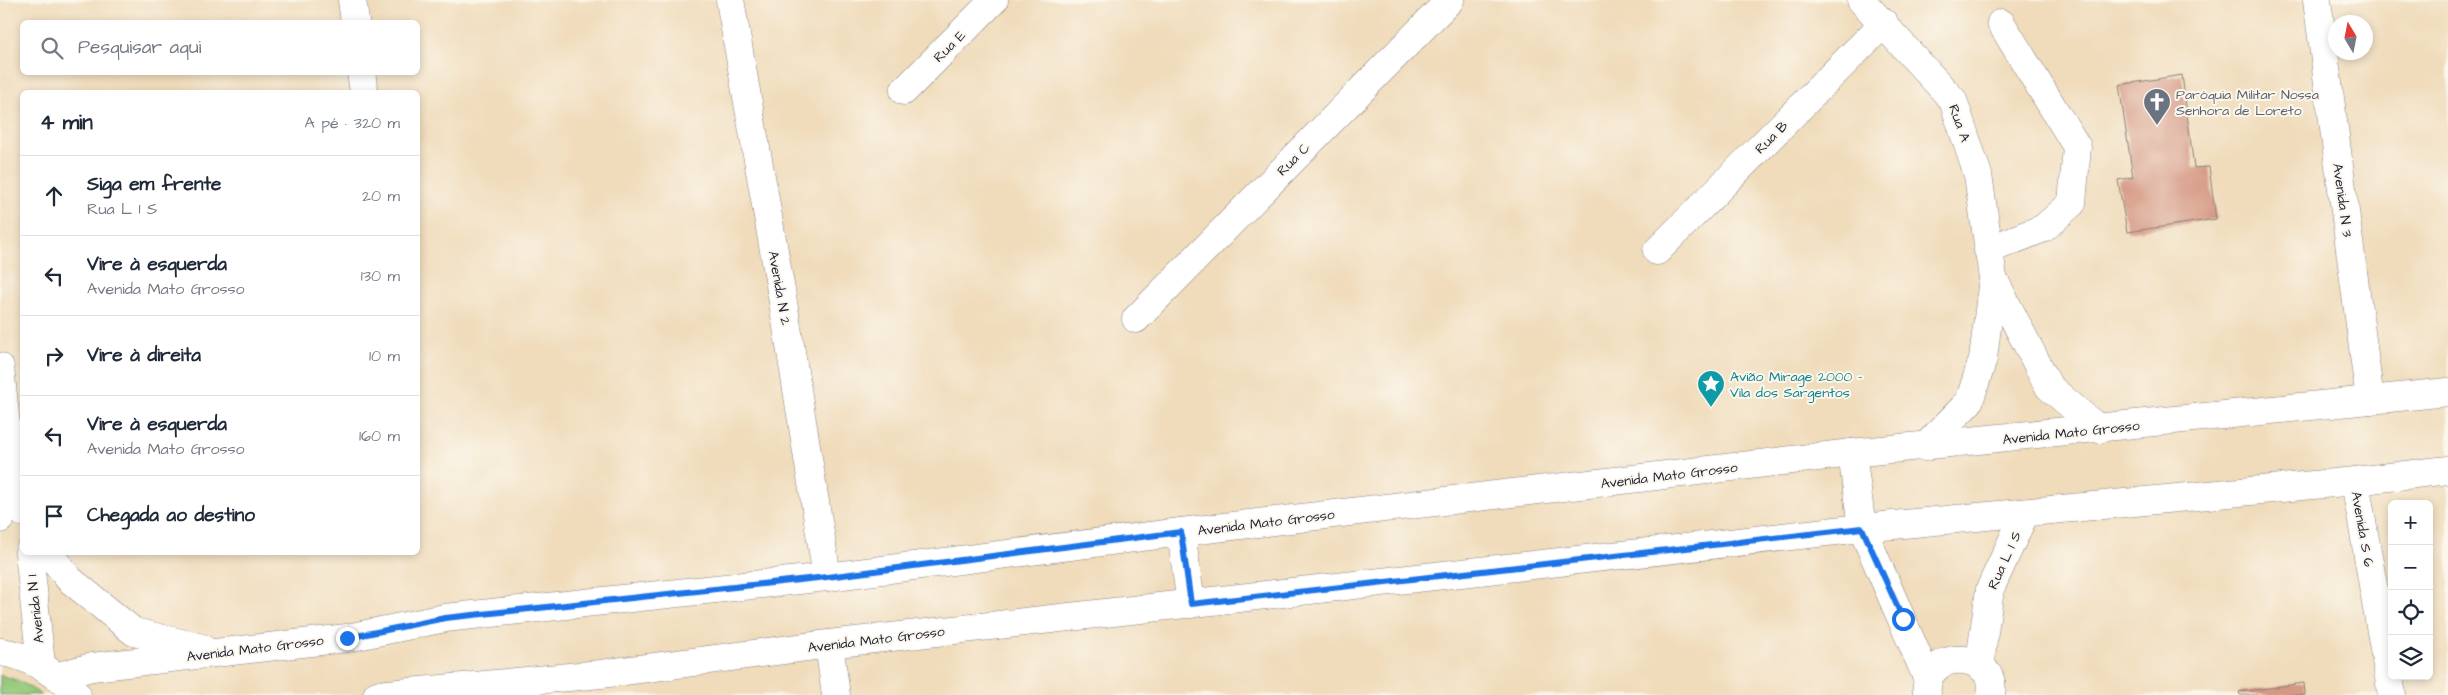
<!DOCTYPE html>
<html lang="pt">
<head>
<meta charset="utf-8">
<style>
	:root { --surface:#fff; --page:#f2f2f3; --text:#1f2937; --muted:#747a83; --line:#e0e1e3 }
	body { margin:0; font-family:"Architects Daughter",sans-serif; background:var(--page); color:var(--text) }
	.controls { position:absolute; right:15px; bottom:15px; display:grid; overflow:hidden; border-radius:8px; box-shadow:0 2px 8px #0003 }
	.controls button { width:45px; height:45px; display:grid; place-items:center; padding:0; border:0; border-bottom:1px solid var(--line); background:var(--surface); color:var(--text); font:25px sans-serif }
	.compass { position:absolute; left:2328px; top:15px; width:45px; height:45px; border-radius:50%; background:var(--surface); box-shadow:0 2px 8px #0003; rotate:350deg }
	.stop { position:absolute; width:15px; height:15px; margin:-11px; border:4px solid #1a73e8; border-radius:50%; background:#fff }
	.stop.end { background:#1a73e8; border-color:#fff; box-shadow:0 1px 5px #0008 }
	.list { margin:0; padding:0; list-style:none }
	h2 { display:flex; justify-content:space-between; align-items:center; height:65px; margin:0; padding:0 20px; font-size:21px }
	h2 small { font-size:16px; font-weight:400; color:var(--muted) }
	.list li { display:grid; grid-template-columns:32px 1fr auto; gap:15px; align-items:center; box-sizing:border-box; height:80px; padding:0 20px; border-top:1px solid var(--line) }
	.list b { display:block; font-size:19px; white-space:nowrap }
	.list p { margin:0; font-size:16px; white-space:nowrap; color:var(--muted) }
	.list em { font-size:16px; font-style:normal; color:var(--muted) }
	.icon { flex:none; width:28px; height:28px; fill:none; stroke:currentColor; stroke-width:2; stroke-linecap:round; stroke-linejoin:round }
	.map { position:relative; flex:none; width:2448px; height:695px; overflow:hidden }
	.search { position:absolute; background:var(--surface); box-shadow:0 2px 8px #0003; left:20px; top:20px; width:400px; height:55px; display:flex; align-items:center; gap:12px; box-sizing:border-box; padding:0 18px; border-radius:8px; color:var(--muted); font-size:19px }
	.panel { position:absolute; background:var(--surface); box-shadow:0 2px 8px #0003; left:20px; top:90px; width:400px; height:465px; border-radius:8px }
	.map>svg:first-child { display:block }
</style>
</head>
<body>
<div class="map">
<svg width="2448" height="695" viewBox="0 0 2448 695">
	<rect width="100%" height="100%" fill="#fbf7ec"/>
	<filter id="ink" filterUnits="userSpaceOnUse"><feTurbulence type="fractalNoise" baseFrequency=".02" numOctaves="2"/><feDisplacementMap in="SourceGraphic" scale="10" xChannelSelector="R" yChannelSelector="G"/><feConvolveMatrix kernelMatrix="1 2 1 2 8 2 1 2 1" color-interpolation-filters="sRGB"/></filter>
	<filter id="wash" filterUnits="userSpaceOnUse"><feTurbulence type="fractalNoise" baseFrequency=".0096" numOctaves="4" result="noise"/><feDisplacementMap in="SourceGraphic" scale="20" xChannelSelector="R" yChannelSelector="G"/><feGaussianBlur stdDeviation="1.12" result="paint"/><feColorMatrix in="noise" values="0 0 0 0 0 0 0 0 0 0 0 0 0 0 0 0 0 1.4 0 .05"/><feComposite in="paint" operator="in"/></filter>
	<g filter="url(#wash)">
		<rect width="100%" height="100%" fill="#f0dcbb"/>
		<path fill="#96ca7b" stroke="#5c765b" d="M0,675L19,681L42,695H0Z"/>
		<g id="blocks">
			<g fill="#d59883">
				<path d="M2182,75L2194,168L2209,167L2216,219L2127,232L2118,180L2133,177L2119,85Z"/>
				<path d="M2304,683L2305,695H2240L2239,692Z"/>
			</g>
		</g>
	</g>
	<g filter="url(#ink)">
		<use href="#blocks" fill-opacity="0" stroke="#897f7b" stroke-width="1"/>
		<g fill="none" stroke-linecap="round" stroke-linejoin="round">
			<defs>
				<g id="minor">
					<path d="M352,0L355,22"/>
					<path d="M730,0L783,302L827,577"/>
					<path d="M1861,0L1953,100L1978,175L1993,278L2049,387L2099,429"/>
					<path d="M2317,0L2370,400"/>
					<path d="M361,72L364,92"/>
					<path d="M904,91L994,0"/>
					<path d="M1988,250L2044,228L2072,203L2077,147L2001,23"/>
					<path d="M1657,251L1884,23"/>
					<path d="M1136,319L1450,0"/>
					<path d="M0,367L11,472L22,512"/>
					<path d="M1925,447L1969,402L1983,359L1993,278"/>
					<path d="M1852,453L1862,528L1928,680"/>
					<path d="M2355,481L2392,695"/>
					<path d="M0,519L10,474"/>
					<path d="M29,552L41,665"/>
					<path d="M829,644L836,695"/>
					<path d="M1981,667L1982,647L1990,589L2025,513"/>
					<path d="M1927,695C1922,646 1999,650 1991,695"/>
				</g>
				<g id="major">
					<path d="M1181,532L1191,604"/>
					<path d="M48,552L69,579L134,632L202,648"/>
					<path d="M0,652C31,655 56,674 77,695"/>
					<path d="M58,676L92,667L347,638L445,618L827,577L1181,532L1852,453L2448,392"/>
					<path d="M377,695L601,674L829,644L1862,528L2355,481L2448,470"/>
				</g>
			</defs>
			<use href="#minor" stroke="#897f7b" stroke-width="29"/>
			<use href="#major" stroke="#897f7b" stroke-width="29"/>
			<use href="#minor" stroke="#fff" stroke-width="28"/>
			<use href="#major" stroke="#fff" stroke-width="28"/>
		</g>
	</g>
	<g fill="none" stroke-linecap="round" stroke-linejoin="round" filter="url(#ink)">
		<path stroke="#1a73e8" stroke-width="6" d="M347,638L445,618L827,577L1181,532L1191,604L1862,528L1903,619"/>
	</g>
	<defs>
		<symbol id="church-pin" viewBox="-11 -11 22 30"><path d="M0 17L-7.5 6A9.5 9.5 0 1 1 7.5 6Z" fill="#6b7280" stroke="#fbf7ec"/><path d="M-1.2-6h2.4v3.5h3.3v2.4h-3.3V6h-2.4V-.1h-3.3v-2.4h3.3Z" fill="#fff"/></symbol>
		<symbol id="sight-pin" viewBox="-11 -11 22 30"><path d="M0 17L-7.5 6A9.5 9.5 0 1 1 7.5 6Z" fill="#0f9aa8" stroke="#fbf7ec"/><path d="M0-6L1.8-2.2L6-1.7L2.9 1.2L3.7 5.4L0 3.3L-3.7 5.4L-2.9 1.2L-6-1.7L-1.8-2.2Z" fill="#fff"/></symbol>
	</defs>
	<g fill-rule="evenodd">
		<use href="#church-pin" x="2141" y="86" width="32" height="43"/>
		<use href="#sight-pin" x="1695" y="368" width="32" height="43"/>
	</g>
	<g text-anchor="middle" stroke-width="4" stroke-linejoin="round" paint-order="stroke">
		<g font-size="14" fill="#22223b" stroke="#fbf7ec">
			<text transform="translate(949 46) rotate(-45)" y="5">Rua E</text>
			<text transform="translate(1960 123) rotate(70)" y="5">Rua A</text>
			<text transform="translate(1771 137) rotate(-45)" y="5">Rua B</text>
			<text transform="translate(1293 159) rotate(-45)" y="5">Rua C</text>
			<text transform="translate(2343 200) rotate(82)" y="5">Avenida N 3</text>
			<text transform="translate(780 288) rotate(80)" y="5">Avenida N 2</text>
			<text transform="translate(2071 432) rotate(-6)" y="5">Avenida Mato Grosso</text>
			<text transform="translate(1669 475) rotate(-7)" y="5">Avenida Mato Grosso</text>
			<text transform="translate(1266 522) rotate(-7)" y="5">Avenida Mato Grosso</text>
			<text transform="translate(2363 529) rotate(80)" y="5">Avenida S 6</text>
			<text transform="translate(2004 560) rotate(-66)" y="5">Rua L 1 S</text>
			<text transform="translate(35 609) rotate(-96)" y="5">Avenida N 1</text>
			<text transform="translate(876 639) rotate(-7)" y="5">Avenida Mato Grosso</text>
			<text transform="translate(255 648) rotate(-7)" y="5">Avenida Mato Grosso</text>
		</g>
		<g font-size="14" fill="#5b616d" stroke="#fbf7ec" text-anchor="start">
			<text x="2176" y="99">Paróquia Militar Nossa<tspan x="2176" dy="16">Senhora de Loreto</tspan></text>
		</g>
		<g font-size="14" fill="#0d838f" stroke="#fbf7ec" text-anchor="start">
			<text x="1730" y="381">Avião Mirage 2000 -<tspan x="1730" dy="16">Vila dos Sargentos</tspan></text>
		</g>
	</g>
</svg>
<div class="controls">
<button>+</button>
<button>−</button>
<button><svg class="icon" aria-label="locate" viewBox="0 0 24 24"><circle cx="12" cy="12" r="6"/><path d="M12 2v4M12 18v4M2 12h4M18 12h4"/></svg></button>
<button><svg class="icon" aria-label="layers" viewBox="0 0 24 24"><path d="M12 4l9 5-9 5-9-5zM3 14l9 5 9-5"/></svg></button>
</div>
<svg class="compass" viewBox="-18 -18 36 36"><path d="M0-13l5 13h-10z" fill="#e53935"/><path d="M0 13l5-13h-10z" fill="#747a83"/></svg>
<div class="stop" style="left:1903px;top:619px"></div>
<div class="stop end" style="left:347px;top:638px"></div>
<div class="search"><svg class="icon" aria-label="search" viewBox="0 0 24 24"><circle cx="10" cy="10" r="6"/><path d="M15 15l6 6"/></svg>Pesquisar aqui</div>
<section class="panel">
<h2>4 min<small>A pé · 320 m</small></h2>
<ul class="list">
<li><svg class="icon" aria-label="ahead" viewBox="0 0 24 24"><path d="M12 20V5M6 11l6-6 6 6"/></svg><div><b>Siga em frente</b><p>Rua L 1 S</p></div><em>20 m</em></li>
<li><svg class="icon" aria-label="left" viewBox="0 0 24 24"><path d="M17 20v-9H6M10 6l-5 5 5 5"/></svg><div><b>Vire à esquerda</b><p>Avenida Mato Grosso</p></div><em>130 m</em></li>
<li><svg class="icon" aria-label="right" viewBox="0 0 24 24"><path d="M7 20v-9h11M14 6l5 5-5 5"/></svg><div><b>Vire à direita</b></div><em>10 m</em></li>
<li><svg class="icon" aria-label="left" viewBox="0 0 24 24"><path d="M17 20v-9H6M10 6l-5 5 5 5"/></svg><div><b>Vire à esquerda</b><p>Avenida Mato Grosso</p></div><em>160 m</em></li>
<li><svg class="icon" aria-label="arrive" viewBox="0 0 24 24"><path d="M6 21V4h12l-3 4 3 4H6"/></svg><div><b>Chegada ao destino</b></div></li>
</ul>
</section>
</div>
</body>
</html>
